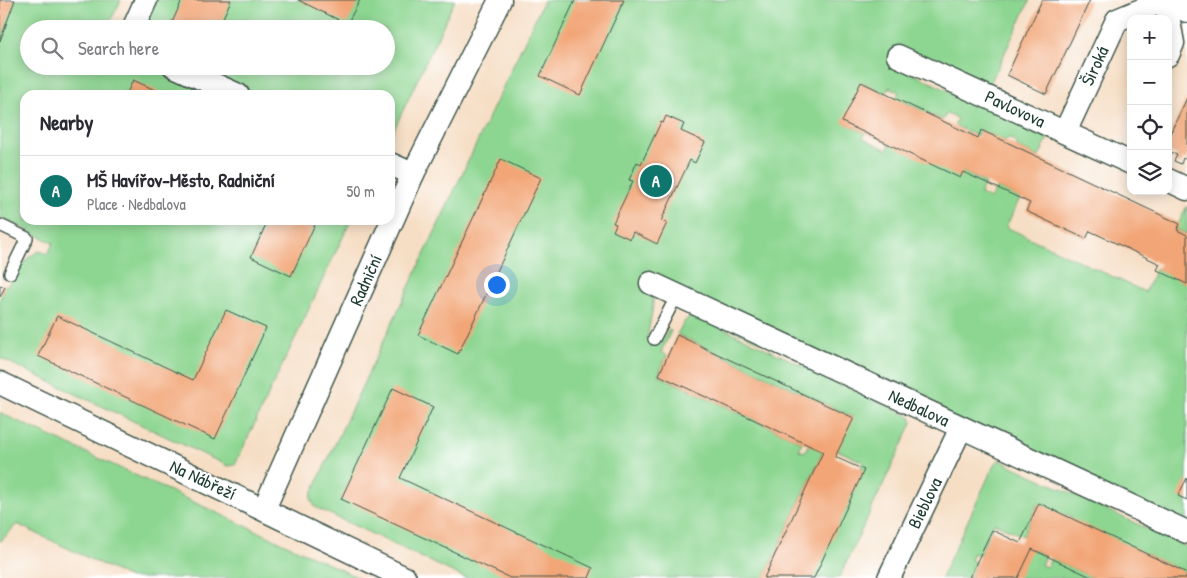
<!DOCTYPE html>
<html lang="en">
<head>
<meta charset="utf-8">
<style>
	:root { --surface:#fff; --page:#f7f7f7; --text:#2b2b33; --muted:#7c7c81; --line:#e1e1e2; --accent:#0f766e }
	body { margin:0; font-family:"Patrick Hand",sans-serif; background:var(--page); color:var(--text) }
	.controls { position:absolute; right:15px; top:15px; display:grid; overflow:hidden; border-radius:10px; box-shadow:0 2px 12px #0003 }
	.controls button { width:45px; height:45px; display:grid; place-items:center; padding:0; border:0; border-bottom:1px solid var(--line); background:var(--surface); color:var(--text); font:25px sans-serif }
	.you { position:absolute; left:496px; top:284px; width:18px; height:18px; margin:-12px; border:4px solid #fff; border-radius:50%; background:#1a73e8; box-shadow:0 0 0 8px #1a73e833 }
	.badge { display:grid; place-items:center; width:32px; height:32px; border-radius:50%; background:var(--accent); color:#fff; font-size:16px; font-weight:700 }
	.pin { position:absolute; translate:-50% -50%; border:2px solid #fff; box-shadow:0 1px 5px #0006 }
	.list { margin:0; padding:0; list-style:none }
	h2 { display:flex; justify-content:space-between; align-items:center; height:65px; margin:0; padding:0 20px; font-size:21px }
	h2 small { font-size:16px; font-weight:400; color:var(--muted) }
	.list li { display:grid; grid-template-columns:32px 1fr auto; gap:15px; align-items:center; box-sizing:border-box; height:70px; padding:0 20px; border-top:1px solid var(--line) }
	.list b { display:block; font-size:19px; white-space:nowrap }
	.list p { margin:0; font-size:16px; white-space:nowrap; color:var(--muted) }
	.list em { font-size:16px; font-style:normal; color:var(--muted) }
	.icon { flex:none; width:28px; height:28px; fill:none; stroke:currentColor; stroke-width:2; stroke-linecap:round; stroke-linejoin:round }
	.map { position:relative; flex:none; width:1187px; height:578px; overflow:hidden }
	.search { position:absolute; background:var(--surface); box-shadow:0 2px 12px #0003; left:20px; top:20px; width:375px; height:55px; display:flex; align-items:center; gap:12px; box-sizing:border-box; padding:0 18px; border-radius:28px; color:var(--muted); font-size:19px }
	.panel { position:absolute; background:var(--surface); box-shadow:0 2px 12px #0003; left:20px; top:90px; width:375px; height:135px; border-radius:15px }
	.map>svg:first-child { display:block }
</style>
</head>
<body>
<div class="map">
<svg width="1187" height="578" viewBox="0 0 1187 578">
	<rect width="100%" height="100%" fill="#fff"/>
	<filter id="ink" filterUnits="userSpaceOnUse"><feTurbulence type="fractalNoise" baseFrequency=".02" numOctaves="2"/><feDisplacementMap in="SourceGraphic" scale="10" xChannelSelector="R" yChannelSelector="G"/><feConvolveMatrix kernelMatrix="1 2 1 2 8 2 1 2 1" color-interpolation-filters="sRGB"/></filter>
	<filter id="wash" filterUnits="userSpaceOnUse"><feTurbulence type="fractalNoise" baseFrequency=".0096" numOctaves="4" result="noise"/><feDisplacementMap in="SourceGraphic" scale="20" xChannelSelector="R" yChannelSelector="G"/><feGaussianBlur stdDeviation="1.12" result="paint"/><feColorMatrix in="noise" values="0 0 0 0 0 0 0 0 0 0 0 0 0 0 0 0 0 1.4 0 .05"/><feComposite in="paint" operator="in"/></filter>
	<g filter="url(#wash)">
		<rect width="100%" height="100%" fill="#f6dec5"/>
		<g fill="#8dd691" stroke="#568a62">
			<path d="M14,0H121L109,24L115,29H29V66H127L132,68L133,66H163L224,95H25V220H351L235,465L228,466L0,358V297L5,285L7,286L29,257L39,251L48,254L53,243L0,217V38L2,37Z"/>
			<path d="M151,0H455L390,138V95H257L196,66H386V29H149L148,24Z"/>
			<path d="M544,0H1030L988,88L894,65L1048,138L1039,157L1017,147L1016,142L1008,138L1004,141L980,130L977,136L954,125L957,120L955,117L946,114L943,120L896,98L899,92L889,87L886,93L862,82L843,122L865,133L863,138L887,150L890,144L963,172L985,183L980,194L990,199L997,188L1020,198L1006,227L1145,292L1156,269L1187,284V526L653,295V306L647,339L658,344L669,330L671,331L661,352L667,355L658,375L802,442L799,450L805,452L808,445L823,451L764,578H465L315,507L311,499L312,493Z"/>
			<path d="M1187,206V234L1176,229Z"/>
			<path d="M692,315H695L911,417L912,423L839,578H813L864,469L861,468L863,462L837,450L853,417L677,334L685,321Z"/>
			<path d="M0,413L359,578H130L17,524L0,542Z"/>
			<path d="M999,460L1187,547V573L1071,519L1072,517L1066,514L1065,516L1038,503L1023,536L994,523L979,555L974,553L971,560L975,562L968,578H941L995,463Z"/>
			<path d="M1031,549L1045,556L1041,565L1047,567L1051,558L1093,578H1017Z"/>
		</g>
		<g id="blocks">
			<g fill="#f2a677">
				<path d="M0,0H15L0,41Z"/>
				<path d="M182,0H231L218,29H179L171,25Z"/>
				<path d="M298,0H360L347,24Z"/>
				<path d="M575,0H624L580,95L540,76Z"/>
				<path d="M1042,0H1090L1046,94L1007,75Z"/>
				<path d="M133,80L166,95H126Z"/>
				<path d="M861,82L978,138L981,130L1180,224L1177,230L1187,235V284L1157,270L1160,264L1090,231L1086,239L1026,211L1030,203L963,172L960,178L842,122Z"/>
				<path d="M1187,98V160L1183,158L1181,164L1174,161L1177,155L1168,151V138Z"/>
				<path d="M666,116L684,124L681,131L705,142L695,163L690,160L661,221L667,223L657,244L633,232L630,239L613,231L616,224L613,223L633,181L629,180L637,162L641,164L661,122L663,123Z"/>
				<path d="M501,159L541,178L458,354L418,335Z"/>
				<path d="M268,220H317L291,276L251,257Z"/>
				<path d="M0,285L5,287L0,297Z"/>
				<path d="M226,310L266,328L215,439L38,356L57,316L193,380Z"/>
				<path d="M677,335L854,418L835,457L864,470L814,578H764L823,452L659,375Z"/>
				<path d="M393,388L433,407L400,478L593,568L589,578H510L341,499Z"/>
				<path d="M1187,478V500L1178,496Z"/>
				<path d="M1039,503L1187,573V578H1093L1032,549L1018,578H969L992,530L1020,543Z"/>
			</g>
		</g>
	</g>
	<g filter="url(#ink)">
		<use href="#blocks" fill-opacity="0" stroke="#3f554a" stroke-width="1"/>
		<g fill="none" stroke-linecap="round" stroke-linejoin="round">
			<defs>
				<g id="lane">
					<path d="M0,225L27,238L10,273"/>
					<path d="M654,339L677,295"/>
				</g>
				<g id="street">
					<path d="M1164,0L1187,11"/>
					<path d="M1165,0L1173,43L1168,55"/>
					<path d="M133,29L146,0"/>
					<path d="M898,56L1131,163"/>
					<path d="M174,66L238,95"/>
					<path d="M1065,132L1117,20L1165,0"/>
					<path d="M390,164L413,174"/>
					<path d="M1168,180L1187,189"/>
					<path d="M651,283L1187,532"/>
					<path d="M0,383L405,578"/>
					<path d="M264,509L413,174L500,0"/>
					<path d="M889,578L961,428"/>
				</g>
			</defs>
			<use href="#lane" stroke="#3f554a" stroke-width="14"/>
			<use href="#street" stroke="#3f554a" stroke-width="25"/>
			<use href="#lane" stroke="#fff" stroke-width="11"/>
			<use href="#street" stroke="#fff" stroke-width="22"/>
		</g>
	</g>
	<g text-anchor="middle" stroke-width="4" stroke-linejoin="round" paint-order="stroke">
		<g font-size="18" fill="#1f3d34" stroke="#fff">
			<text transform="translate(1095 66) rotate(-65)" y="6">Široká</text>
			<text transform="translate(1015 109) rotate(25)" y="6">Pavlovova</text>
			<text transform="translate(366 280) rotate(-66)" y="6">Radniční</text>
			<text transform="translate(919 408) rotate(25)" y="6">Nedbalova</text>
			<text transform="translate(203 480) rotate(25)" y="6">Na Nábřeží</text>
			<text transform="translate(925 503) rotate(-64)" y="6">Bieblova</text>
		</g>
	</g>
</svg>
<div class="controls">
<button>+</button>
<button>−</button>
<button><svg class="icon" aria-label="locate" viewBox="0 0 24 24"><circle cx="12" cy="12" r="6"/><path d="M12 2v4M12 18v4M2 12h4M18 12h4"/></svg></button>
<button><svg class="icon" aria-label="layers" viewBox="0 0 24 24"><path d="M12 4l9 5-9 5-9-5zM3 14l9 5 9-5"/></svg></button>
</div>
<div class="you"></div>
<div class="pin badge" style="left:656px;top:181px">A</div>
<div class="search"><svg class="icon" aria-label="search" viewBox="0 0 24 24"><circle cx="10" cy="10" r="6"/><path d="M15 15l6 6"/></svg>Search here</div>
<section class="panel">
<h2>Nearby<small></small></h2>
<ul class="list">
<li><span class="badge">A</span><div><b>MŠ Havířov-Město, Radniční</b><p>Place · Nedbalova</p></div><em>50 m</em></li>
</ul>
</section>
</div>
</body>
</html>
